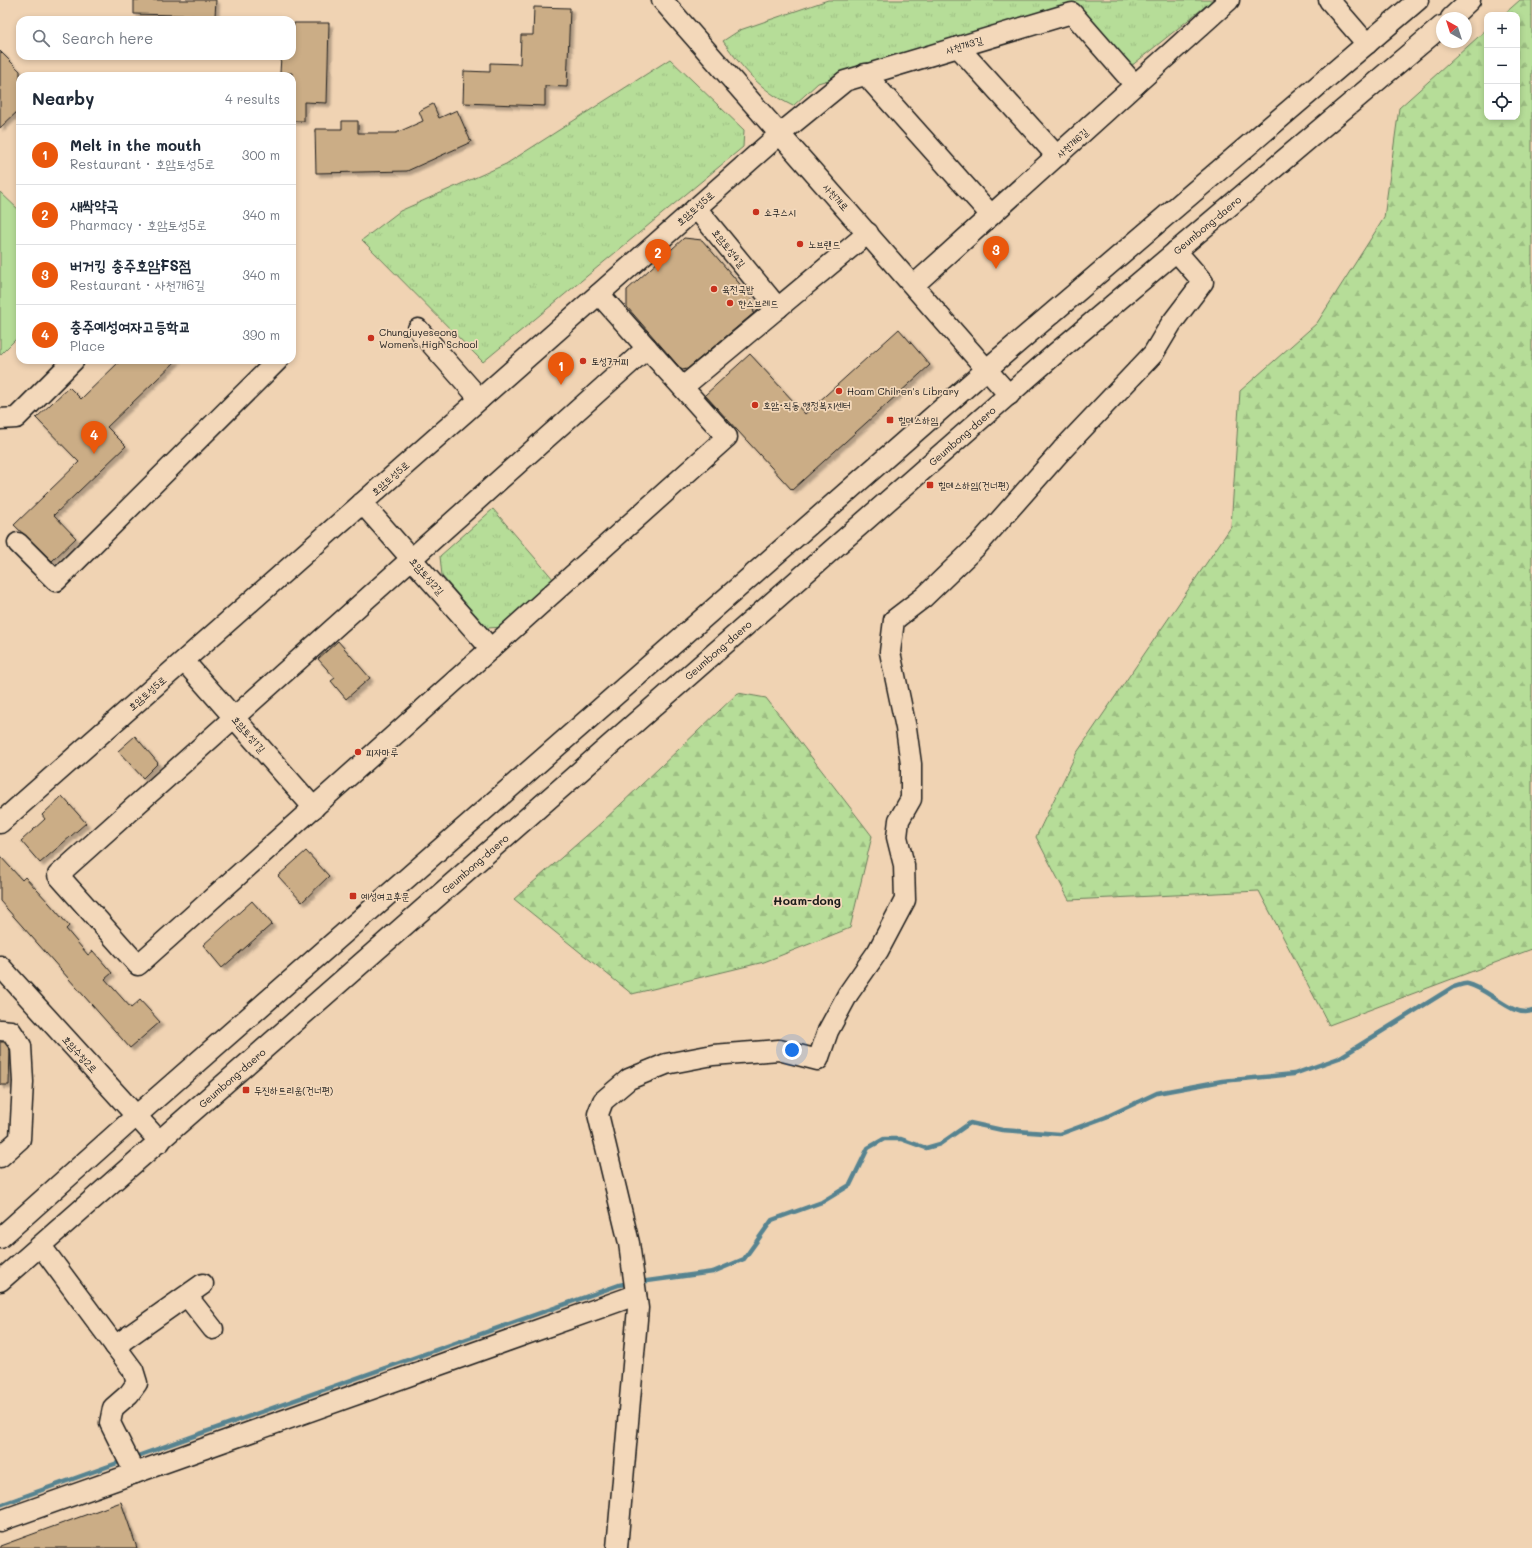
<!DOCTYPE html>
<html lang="en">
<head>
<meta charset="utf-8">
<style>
	:root { --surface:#fff; --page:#f6f6f7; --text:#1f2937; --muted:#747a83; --line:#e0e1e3; --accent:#ea580c }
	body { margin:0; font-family:Mali,"Poor Story",sans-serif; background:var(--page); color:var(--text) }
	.controls { position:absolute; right:12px; top:12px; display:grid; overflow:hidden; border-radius:8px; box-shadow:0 2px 6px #0003 }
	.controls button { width:36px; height:36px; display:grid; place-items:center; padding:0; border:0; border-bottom:1px solid var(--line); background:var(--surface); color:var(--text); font:20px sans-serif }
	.compass { position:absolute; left:1436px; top:12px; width:36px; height:36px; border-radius:50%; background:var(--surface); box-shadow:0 2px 6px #0003; rotate:321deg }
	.you { position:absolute; left:792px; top:1050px; width:14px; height:14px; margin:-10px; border:3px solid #fff; border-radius:50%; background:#1a73e8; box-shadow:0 0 0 6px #1a73e833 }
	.badge { display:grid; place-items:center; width:26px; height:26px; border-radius:50%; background:var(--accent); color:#fff; font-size:13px; font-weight:700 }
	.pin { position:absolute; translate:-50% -33px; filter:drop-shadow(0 1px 2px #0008) }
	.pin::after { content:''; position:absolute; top:21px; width:14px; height:12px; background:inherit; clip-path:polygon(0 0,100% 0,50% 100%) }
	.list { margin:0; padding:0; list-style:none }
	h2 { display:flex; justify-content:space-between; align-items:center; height:52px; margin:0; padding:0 16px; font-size:17px }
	h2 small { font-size:13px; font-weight:400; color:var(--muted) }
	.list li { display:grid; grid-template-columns:26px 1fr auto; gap:12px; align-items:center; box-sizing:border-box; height:60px; padding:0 16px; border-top:1px solid var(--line) }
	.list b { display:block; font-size:15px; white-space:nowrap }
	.list p { margin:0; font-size:13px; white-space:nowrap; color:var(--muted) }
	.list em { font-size:13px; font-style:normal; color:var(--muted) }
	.icon { flex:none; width:22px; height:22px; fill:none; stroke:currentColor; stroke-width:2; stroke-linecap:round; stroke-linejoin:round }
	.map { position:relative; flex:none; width:1532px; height:1548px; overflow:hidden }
	.search { position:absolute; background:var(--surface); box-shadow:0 2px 6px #0003; left:16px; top:16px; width:280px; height:44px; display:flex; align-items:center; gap:10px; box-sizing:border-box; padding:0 14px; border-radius:12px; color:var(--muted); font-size:15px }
	.panel { position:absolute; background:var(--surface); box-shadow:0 2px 6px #0003; left:16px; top:72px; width:280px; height:292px; border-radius:12px }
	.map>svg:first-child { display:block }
</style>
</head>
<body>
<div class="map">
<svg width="1532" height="1548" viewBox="0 0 1532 1548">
	<defs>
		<pattern id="forest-firs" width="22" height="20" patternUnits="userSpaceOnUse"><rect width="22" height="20" fill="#b6dd98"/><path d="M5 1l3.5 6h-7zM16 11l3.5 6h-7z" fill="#9cbd82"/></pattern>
		<pattern id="park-tufts" width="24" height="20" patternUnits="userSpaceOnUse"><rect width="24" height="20" fill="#b6dd98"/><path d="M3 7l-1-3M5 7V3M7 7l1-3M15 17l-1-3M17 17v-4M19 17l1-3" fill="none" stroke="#9cbd82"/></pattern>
		<filter id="shadow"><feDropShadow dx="3.5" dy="3.5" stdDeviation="1" flood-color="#0004"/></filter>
	</defs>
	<rect width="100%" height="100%" fill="#f0d3b3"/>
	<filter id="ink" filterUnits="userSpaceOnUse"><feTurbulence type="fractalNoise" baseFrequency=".025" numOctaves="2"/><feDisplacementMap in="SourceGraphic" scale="8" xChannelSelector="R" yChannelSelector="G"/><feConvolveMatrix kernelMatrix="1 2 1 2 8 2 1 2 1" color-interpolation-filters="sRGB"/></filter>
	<g filter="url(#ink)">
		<path fill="#b6dd98" stroke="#697c5a" d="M0,192L20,211V335L0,355Z"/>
		<g fill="url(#forest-firs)" stroke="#697c5a">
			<path d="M1520,0H1532V949L1329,1025L1259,891L1069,900L1036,837L1076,754L1231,527L1240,391L1317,323L1384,218L1399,108L1487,29V117H1517V15H1503Z"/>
			<path d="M738,693L766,698L872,836L850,928L764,962L632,994L514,899L601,823Z"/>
		</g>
		<g fill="url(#park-tufts)" stroke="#697c5a">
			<path d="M828,0H1213L1130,67L1073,8L818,83L793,106C760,90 744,70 723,41L740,30Z"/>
			<path d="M670,59L744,130L743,147L483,362L362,240L400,211L506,164Z"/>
			<path d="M493,509L554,580L504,627L487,628L442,576L440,556Z"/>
		</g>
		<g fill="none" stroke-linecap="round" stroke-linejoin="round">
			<g stroke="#568390" stroke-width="4.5">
				<path d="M640,1282L713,1272L744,1259L772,1220L822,1202L850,1185L868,1148L884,1139H901L926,1148L940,1144L970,1123L1002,1130L1060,1134L1106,1117L1157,1093L1222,1081L1294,1074L1339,1058L1453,987C1458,986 1464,983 1468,984C1488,988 1512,1018 1532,1011"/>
				<path d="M132,1458L619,1285L630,1283"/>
				<path d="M0,1505L123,1461"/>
			</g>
		</g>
		<g fill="#cbad86" stroke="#1c1c1c" filter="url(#shadow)">
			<path d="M134,0H216L215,16L134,14Z"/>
			<path d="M534,7L570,8L567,87L545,86V106L463,103L464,71L490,72V63L520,64L521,35H533Z"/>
			<path d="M294,23H329L327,103L304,102V121H292V73H280L281,56H292Z"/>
			<path d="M0,51L20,71V109L0,128Z"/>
			<path d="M433,104L439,118L457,110L471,142L407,171L316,173L315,129H342V121H358V133H396L423,121L419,111Z"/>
			<path d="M684,238L702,240L750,296L754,313L687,369L682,370L627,307V290Z"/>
			<path d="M899,329L930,365L792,490L705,395L750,354L805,414Z"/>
			<path d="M121,360H177L107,427L126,446L54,515L76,538L52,561L14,525L79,462L36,418L69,387L81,399Z"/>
			<path d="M338,641L370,678L346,699L331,681L335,678L318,659Z"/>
			<path d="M135,736L158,763L143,778L118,751Z"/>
			<path d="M62,796L86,823L40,863L21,841L45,819L42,815Z"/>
			<path d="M306,851L329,876L302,902L278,876Z"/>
			<path d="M0,856L22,880L25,877L49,903L69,926L66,929L88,955L93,951L112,973L105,979L131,1008L140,1000L160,1022L130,1048L0,901Z"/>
			<path d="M252,901L272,924L222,968L203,945Z"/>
			<path d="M0,1042H4L10,1050L9,1085H0Z"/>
			<path d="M121,1502L137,1548H0V1546Z"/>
		</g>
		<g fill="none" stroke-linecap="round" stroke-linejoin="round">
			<defs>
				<g id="minor">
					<path d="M662,0L1009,395"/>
					<path d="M1329,0L1367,44"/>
					<path d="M1451,18L1470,0"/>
					<path d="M958,47L1057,156"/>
					<path d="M865,74L991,215"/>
					<path d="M696,208L778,308"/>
					<path d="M914,285L1229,0"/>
					<path d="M599,294L647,348"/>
					<path d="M418,329L480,399"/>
					<path d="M647,348L727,437L138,965L58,875Z"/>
					<path d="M683,387L868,233"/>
					<path d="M0,419L16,418L74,360"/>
					<path d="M362,503L491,649"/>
					<path d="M18,543L56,581L278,360"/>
					<path d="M184,661L314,808"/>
					<path d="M0,823L780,134L845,81L1072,13L1135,85"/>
					<path d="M0,966L160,1142"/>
					<path d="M0,1030L11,1031L21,1046L23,1082L20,1139L0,1157"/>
					<path d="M0,1238L136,1116L987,369L1418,0"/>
					<path d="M41,1246L133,1370L137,1383L129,1394L113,1408L110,1423L135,1473"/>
					<path d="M0,1281L1056,353L1442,26"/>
					<path d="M187,1296L213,1329"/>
					<path d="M115,1346L203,1284"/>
					<path d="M0,1521L636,1295"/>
					<path d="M617,1548L638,1308L629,1243L598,1114L603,1101L629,1079L666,1064L713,1055L779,1050L818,1060L828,1031L848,994L878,951L905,900L904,865L897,837L899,820L911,799V764L906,728L890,652L894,620L924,597L978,545L1062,450L1153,354L1171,324L1203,282L1176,251"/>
				</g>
			</defs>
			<use href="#minor" stroke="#1c1c1c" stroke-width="23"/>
			<use href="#minor" stroke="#f3d8ba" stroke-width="20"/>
		</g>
	</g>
	<g fill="#c8321e" stroke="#f3d8ba" stroke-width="1.5">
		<circle cx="756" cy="212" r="4"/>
		<circle cx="800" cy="244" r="4"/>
		<circle cx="714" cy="289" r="4"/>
		<circle cx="730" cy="303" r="4"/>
		<circle cx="371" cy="338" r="4"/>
		<circle cx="583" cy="361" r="4"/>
		<circle cx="839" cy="391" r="4"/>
		<circle cx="755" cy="405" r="4"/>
		<rect x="886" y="416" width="8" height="8" rx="2"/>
		<rect x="926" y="481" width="8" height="8" rx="2"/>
		<circle cx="358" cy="752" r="4"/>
		<rect x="349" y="892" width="8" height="8" rx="2"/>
		<rect x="242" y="1086" width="8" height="8" rx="2"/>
	</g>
	<g text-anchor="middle" stroke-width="3.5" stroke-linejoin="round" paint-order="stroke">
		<g font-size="10" fill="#1c1c1c" stroke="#f3d8ba">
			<text transform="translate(964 45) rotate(-17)" y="4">사천개3길</text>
			<text transform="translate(1072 143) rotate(-42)" y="4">사천개6길</text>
			<text transform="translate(836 197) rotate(48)" y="4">사천개로</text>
			<text transform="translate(695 208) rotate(-41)" y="4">호암토성5로</text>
			<text transform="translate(1207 225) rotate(-40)" y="4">Geumbong-daero</text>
			<text transform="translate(729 248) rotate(51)" y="4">호암토성4길</text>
			<text transform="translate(962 436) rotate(-41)" y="4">Geumbong-daero</text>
			<text transform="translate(390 478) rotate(-41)" y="4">호암토성5로</text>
			<text transform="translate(427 576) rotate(49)" y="4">호암토성2길</text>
			<text transform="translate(718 650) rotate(-41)" y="4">Geumbong-daero</text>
			<text transform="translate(147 693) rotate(-41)" y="4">호암토성5로</text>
			<text transform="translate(249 734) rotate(49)" y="4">호암토성1길</text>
			<text transform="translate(475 864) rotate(-41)" y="4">Geumbong-daero</text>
			<text transform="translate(80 1054) rotate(48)" y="4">호암수청2로</text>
			<text transform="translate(232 1078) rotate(-41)" y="4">Geumbong-daero</text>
		</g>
		<g font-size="10" fill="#1c1c1c" stroke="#f3d8ba" text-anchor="start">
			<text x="764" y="216">쇼쿠스시</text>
			<text x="808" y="248">노브랜드</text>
			<text x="722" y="293">육전국밥</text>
			<text x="738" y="307">한스브레드</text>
			<text x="379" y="336">Chungjuyeseong<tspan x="379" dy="12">Womens High School</tspan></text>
			<text x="591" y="365">토성7커피</text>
			<text x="847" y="395">Hoam Chilren's Library</text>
			<text x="763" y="409">호암·직동 행정복지센터</text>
			<text x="898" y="424">힐데스하임</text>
			<text x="938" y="489">힐데스하임(건너편)</text>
			<text x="366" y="756">피자마루</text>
			<text x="361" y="900">예성여고후문</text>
			<text x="254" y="1094">두진하트리움(건너편)</text>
		</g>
		<g font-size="12" font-weight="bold" fill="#1c1c1c" stroke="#f3d8ba">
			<text x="807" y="905">Hoam-dong</text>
		</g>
	</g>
</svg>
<div class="controls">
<button>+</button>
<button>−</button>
<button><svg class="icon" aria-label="locate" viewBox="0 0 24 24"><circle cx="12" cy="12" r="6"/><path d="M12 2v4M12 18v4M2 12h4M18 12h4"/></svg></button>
</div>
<svg class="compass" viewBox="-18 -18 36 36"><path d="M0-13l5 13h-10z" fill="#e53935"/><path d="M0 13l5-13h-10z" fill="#747a83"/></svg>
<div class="you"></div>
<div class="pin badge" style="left:561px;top:385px">1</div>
<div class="pin badge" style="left:658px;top:272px">2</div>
<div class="pin badge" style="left:996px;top:269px">3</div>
<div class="pin badge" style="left:94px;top:454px">4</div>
<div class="search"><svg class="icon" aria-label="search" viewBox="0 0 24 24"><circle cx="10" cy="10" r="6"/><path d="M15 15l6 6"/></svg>Search here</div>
<section class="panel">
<h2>Nearby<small>4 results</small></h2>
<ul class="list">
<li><span class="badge">1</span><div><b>Melt in the mouth</b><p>Restaurant · 호암토성5로</p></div><em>300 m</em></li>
<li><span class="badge">2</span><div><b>새싹약국</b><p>Pharmacy · 호암토성5로</p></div><em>340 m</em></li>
<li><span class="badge">3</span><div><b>버거킹 충주호암FS점</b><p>Restaurant · 사천개6길</p></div><em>340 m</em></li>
<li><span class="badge">4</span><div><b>충주예성여자고등학교</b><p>Place</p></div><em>390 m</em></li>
</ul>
</section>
</div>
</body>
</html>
